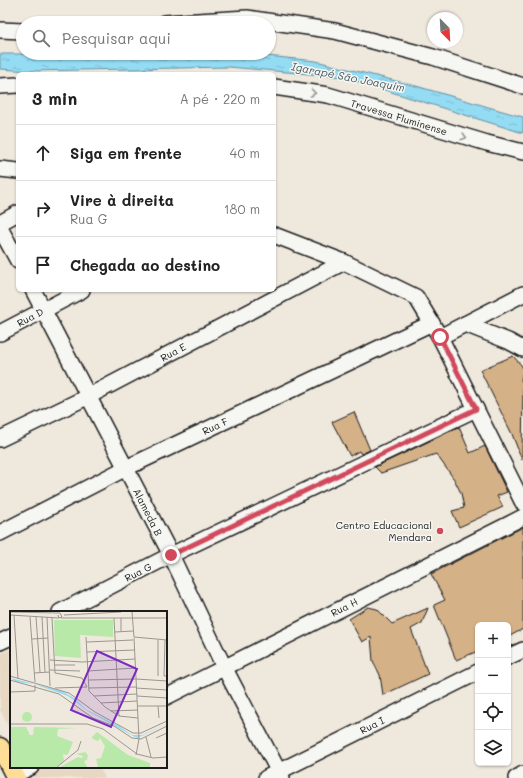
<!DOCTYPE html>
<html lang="pt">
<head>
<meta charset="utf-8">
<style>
	:root { --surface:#fff; --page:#f6f6f6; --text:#222; --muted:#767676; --line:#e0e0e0 }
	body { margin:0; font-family:Mali,sans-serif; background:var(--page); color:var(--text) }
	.controls { position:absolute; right:12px; bottom:12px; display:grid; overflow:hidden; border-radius:6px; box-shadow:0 1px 3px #0004 }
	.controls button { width:36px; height:36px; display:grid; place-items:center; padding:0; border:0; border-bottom:1px solid var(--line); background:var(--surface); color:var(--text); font:20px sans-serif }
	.compass { position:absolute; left:427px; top:12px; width:36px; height:36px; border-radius:50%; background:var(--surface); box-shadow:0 1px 3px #0004; rotate:156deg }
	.stop { position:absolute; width:12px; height:12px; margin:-9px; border:3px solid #d1495b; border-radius:50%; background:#fff }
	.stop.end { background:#d1495b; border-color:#fff; box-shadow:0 1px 4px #0008 }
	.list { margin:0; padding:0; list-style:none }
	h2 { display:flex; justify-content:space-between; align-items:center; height:52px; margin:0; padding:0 16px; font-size:17px }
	h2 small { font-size:13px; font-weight:400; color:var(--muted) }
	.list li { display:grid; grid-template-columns:26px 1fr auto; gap:12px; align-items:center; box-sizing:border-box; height:56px; padding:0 16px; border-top:1px solid var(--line) }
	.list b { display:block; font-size:15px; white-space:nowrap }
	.list p { margin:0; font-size:13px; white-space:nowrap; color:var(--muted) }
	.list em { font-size:13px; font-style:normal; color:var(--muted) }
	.icon { flex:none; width:22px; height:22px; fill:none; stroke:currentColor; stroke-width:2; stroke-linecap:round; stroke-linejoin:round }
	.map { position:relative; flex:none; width:523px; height:778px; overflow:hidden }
	.search { position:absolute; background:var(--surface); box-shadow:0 1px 3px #0004; left:16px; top:16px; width:260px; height:44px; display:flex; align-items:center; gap:10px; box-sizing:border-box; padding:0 14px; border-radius:22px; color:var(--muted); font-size:15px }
	.panel { position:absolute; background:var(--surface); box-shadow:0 1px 3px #0004; left:16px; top:72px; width:260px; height:220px; border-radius:6px }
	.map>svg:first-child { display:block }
</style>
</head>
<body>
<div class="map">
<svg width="523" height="778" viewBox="0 0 523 778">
	<defs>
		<pattern id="water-ripples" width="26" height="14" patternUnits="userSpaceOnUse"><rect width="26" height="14" fill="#93dcf4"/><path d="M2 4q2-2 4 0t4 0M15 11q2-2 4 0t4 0" fill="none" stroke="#7ebcd1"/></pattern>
	</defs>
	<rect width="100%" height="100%" fill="#efe8dd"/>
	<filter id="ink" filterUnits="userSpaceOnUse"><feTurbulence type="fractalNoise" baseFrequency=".025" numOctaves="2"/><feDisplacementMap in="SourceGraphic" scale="8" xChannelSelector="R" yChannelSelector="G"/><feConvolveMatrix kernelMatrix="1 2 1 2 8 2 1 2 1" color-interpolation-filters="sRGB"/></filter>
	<g filter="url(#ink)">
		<g fill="#e7d8c3">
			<path d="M11,649V731L0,710V654Z"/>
			<path d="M29,767H99L105,778H35Z"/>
		</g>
		<path fill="url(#water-ripples)" stroke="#638f9e" d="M0,54H247L316,61L416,86L523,117V133L343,77L229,67L30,71L0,69Z"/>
		<g fill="#d5b187" stroke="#1c1c1c">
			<path d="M513,356L522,366L523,370L521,380L523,383L522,460L512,434L480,370Z"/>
			<path d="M354,412L370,450L361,454L359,451L350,456L332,422Z"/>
			<path d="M459,427L470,453L485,446L507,492L497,496L503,507L459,527L452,511L464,508L461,493L454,479L436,454L381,473L375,467Z"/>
			<path d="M523,527V629L508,637V625H478V651L456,660L434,605L445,600L431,574Z"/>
			<path d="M368,607L377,609L392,624L428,608L422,623L411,629L428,674L383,695L380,675L373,661L371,637L362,642L349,619Z"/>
		</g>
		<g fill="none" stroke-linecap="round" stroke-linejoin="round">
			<defs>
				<g id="minor">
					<path d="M164,23L247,18L335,31L433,57L523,86"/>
					<path d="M0,30L23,31"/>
					<path d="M0,86L18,85"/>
					<path d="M274,87L328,95L487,143L523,152"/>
					<path d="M0,169L18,171"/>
					<path d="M0,223L18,213"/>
					<path d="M0,228L18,261"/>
					<path d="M274,235L344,262L416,297L440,337L523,503"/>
					<path d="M33,290L171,555L224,667L282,778"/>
					<path d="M465,324L508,341L523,349"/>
					<path d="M0,333L82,290"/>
					<path d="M440,337L523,294"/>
					<path d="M0,439L87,397L344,262"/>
					<path d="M0,533L126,468L432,323"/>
					<path d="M60,612L171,555L476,409"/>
					<path d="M0,642L11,637"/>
					<path d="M508,657L523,650"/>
					<path d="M166,697L523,517"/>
					<path d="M14,775L31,767"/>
					<path d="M266,778L478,672"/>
					<path d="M516,778L523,774"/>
				</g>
				<path id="major" d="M0,747L16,778"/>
			</defs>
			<use href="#minor" stroke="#1c1c1c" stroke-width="18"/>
			<use href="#major" stroke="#1c1c1c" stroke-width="21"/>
			<use href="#minor" stroke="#f6f6f2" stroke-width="15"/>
			<use href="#major" stroke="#fedd96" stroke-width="18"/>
		</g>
		<defs><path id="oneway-chevron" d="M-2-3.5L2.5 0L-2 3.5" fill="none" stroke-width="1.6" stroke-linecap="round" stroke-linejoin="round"/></defs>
		<g stroke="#949492">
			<use href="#oneway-chevron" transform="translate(313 93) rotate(8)"/>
			<use href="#oneway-chevron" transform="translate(464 137) rotate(17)"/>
		</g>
	</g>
	<g fill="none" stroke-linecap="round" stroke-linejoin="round" filter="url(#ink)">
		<path stroke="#d1495b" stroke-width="5" d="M171,555L476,409L440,337"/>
	</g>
	<circle fill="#d1495b" stroke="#f6f6f2" stroke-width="1.5" cx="440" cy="531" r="4"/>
	<g text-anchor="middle" stroke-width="3" stroke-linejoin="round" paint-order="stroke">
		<g font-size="10" fill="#1c1c1c" stroke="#f6f6f2">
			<text transform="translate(399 117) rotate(17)" y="4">Travessa Fluminense</text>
			<text transform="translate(30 317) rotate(-28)" y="4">Rua D</text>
			<text transform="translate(173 352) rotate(-28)" y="4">Rua E</text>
			<text transform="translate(215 426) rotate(-25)" y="4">Rua F</text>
			<text transform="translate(148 512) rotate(63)" y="4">Alameda B</text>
			<text transform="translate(138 572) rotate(-27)" y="4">Rua G</text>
			<text transform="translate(344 607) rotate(-27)" y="4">Rua H</text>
			<text transform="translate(372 725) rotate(-27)" y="4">Rua I</text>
		</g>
		<g font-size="10" fill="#1c1c1c" stroke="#f6f6f2" text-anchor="end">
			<text x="432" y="529">Centro Educacional<tspan x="432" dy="12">Mendara</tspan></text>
		</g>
		<g font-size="11" font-style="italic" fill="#40565d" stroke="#f6f6f2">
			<text transform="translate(348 77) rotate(11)" y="4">Igarapé São Joaquim</text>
		</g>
	</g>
	<g transform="translate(10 611)">
		<rect width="157" height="157" fill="#efe8dd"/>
		<path d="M0,116H16L20,124H23L24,116L68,117L48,118L47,125L63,131L59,141L57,144L53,143L54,150L46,156H0ZM87,121L118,144L140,152V156H88L86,148L91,147L95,135L90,127L88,130L83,128L82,126ZM75,141L78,144L77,149L74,150L77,156H50L68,146L72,147L73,145L66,143Z" fill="#b9e9a9"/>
		<path d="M44,9H103V26L70,24L71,47L45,45Z" fill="#b9e9a9"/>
		<path d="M12 106a5 5 0 1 1 10 0a5 5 0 1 1-10 0Z" fill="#b9e9a9"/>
		<path d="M0,67L52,80L64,87L77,99L109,115L122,124H132L157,113L127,127L79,101L58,85L24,73L7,71Z" fill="#93dcf4"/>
		<path fill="none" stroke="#9b9690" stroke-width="1" d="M0,1L50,2L52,6L49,7L48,4M122,1L124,26M0,4L49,7M4,4L8,68M54,4L111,1M20,6L25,71M26,6L30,61M32,6L35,61M37,6L40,75M42,7L45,62L72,67L77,76M51,7H157M104,7L109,105M111,7V20M105,21L123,20M76,26L79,80L95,96L109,105L128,107M124,26L157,29M124,27L129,128L126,144M22,28L38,27M155,29L154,65H157M77,31L123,29M77,41L124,39M40,49L72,51L125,48M45,54H65M40,59L70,60M78,60L125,57M24,62L40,61M0,65L59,82L85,101L123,122H131L157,110M148,65V29M0,69L49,83L83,107L104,115L122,127L131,128L157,115M79,69L126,68L157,70M45,77L77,76M79,77L126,76M126,77L157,79M0,81L25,80V74M84,85L127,83M127,85L157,87M91,92L127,90M128,95H157M148,95L149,107M101,100L128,99M0,113H77L93,118L127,143L143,147L157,146M136,126L141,146M146,127L157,122M47,156L68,139L71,130"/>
		<path fill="#7b2cbf" fill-opacity="0.15" stroke="#7b2cbf" stroke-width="2" d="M87,40L127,58L101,116L61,99Z"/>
		<rect width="157" height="157" fill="none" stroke="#1c1c1c" stroke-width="2"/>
	</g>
</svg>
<div class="controls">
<button>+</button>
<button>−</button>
<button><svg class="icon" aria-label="locate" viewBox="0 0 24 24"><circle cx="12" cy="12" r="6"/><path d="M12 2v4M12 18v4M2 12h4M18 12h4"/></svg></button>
<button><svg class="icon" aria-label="layers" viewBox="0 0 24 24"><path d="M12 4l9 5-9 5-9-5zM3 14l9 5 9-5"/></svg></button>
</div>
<svg class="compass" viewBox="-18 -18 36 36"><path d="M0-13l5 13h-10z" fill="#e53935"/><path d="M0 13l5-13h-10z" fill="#767676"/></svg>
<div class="stop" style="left:440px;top:337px"></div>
<div class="stop end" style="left:171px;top:555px"></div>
<div class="search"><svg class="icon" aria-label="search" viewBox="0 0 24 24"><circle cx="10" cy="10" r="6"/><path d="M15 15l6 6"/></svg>Pesquisar aqui</div>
<section class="panel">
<h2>3 min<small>A pé · 220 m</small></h2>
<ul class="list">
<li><svg class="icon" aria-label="ahead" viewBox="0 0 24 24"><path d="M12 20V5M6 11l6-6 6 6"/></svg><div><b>Siga em frente</b></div><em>40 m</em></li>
<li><svg class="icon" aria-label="right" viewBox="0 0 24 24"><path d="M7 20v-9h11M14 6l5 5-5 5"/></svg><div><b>Vire à direita</b><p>Rua G</p></div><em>180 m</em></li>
<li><svg class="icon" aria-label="arrive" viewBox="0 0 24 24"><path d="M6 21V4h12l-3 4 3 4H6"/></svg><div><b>Chegada ao destino</b></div></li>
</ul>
</section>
</div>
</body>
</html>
